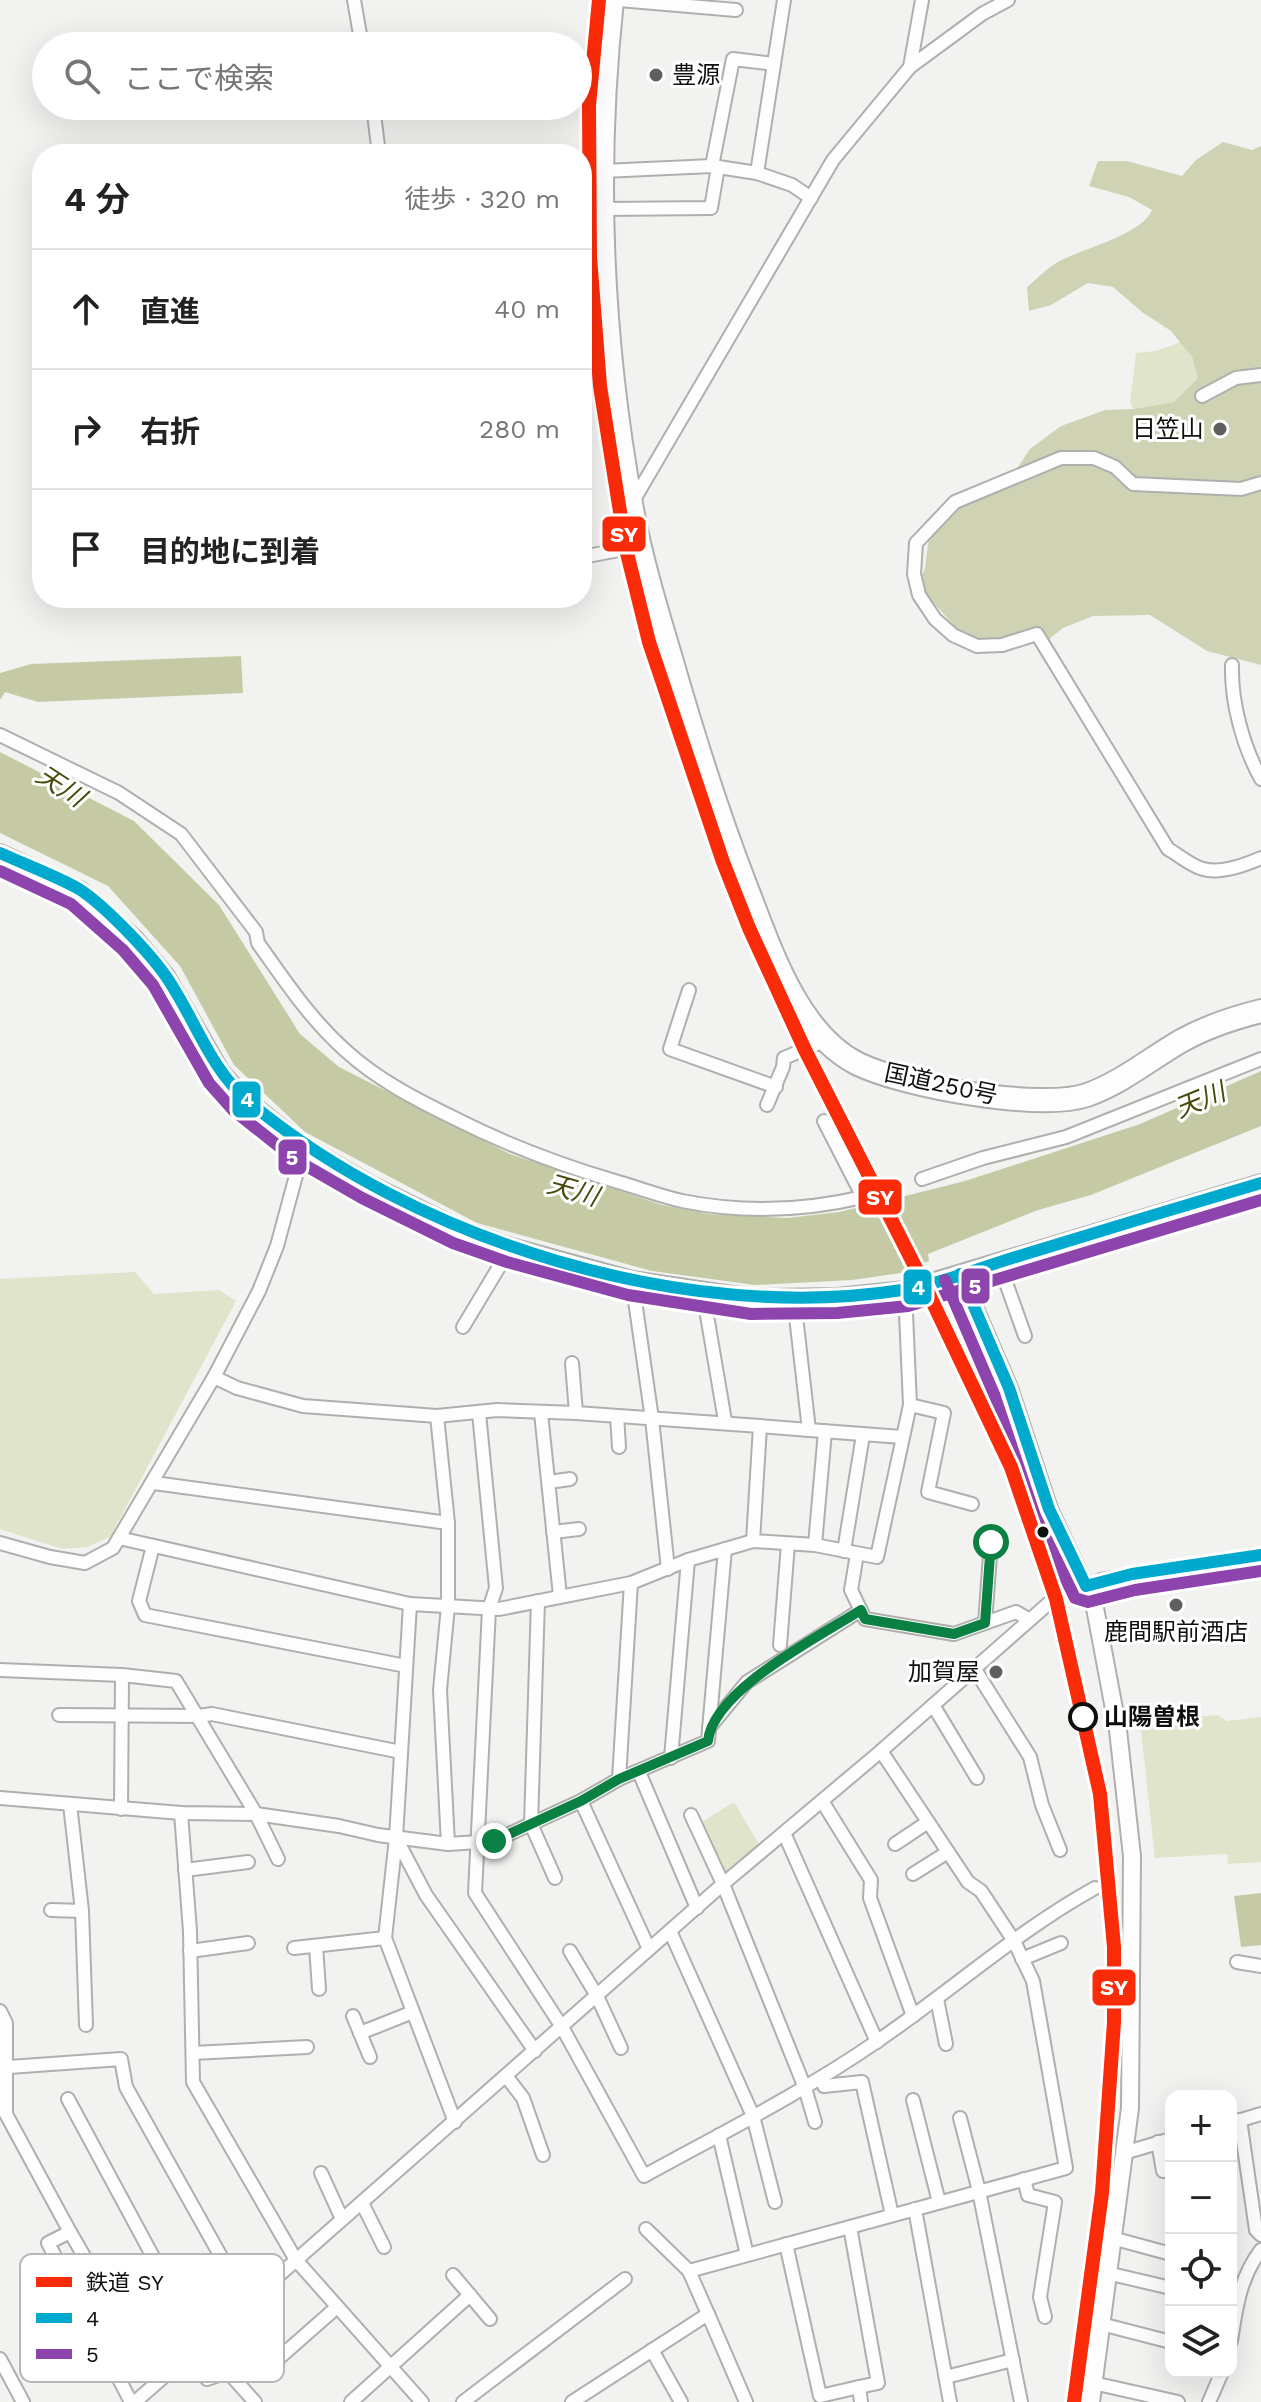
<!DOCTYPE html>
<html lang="ja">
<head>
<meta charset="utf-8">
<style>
	:root { --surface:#fff; --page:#f6f6f6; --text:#222; --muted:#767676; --line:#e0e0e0 }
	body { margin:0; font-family:"Work Sans","Noto Sans JP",sans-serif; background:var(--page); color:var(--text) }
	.controls { position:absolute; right:24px; bottom:24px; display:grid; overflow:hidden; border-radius:16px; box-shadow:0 8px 32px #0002 }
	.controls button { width:72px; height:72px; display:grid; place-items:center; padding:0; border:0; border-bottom:2px solid var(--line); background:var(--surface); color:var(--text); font:40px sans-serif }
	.stop { position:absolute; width:24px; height:24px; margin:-18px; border:6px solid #0b8043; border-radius:50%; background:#fff }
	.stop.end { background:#0b8043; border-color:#fff; box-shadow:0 2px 8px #0008 }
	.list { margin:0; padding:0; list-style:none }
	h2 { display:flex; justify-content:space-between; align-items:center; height:104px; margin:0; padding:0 32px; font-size:34px }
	h2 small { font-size:26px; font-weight:400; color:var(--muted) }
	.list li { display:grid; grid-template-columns:52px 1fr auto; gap:24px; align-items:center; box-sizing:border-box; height:120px; padding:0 32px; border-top:2px solid var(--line) }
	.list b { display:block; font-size:30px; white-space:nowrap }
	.list em { font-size:26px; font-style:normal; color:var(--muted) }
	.icon { flex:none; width:44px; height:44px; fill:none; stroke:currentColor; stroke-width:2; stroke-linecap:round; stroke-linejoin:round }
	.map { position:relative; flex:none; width:1261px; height:2402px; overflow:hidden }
	.search { position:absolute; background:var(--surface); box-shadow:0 8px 32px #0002; left:32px; top:32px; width:560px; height:88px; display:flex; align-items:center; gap:20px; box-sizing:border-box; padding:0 28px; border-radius:44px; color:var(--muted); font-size:30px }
	.panel { position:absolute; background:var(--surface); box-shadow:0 8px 32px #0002; left:32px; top:144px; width:560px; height:464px; border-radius:32px }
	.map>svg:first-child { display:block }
</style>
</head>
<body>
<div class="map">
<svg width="1261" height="2402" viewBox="0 0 1261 2402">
	<rect width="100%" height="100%" fill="#f2f3f0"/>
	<g fill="#e0e4ca">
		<path d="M1181,342L1192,357L1198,378L1174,402L1133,409L1130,402L1136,353L1156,351Z"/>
		<path d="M135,1272L154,1294L219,1290L236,1301L110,1537L87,1547L62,1549L0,1529V1279Z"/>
		<path d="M1218,1715L1227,1721L1261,1717V1862L1228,1864L1227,1854L1155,1858L1140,1722Z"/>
		<path d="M734,1802L759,1844L724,1873L700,1823Z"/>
	</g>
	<path fill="#cfd3b4" d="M1223,142L1252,150L1261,146V665L1207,651L1150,615L1093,616L1063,628L1044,643L984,645L964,637L918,585L925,568L929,537L964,504L1006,485L1030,449L1061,426L1105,410L1133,409L1174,402L1198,378L1192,357L1171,331L1142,312L1113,287L1088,283L1051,305L1029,311L1027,287C1037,279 1047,268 1058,262C1081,249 1142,235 1152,210L1129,197L1089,186L1098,161H1127L1182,176L1196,160Z"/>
	<g fill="#c6caa4">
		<path d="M241,656L243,693L38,702L5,692L0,700V673L31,664Z"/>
		<path d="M0,752L134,821L219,905L300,1034L339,1067L510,1154L662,1205L710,1214L787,1218L839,1212L868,1205L885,1189L901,1197L965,1181L1140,1124L1261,1071V1126L1091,1195L1038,1210L928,1254L929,1261L901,1273L852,1280L755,1285L652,1271L477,1223L305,1132L234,1065L180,966L108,886L0,833Z"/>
		<path d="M1261,1893V1945L1241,1947L1234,1896Z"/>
	</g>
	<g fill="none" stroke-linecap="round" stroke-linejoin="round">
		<defs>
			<g id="street">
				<path d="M354,0L362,46"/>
				<path d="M619,0L736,10"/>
				<path d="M784,0L757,173L792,185L811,198"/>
				<path d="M910,67L922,0"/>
				<path d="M373,106L379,154"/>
				<path d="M712,166L733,59L774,64"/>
				<path d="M603,171L712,166L757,173"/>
				<path d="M604,209L711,208L718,167"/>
				<path d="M1202,396L1236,378L1261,375"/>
				<path d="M1261,483L1241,489L1133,484L1115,467L1094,458H1061L955,502L916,543L914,574L919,595L935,619L953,635L977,646L1002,645L1037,634L1168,849C1179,855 1191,866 1203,869C1221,874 1245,865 1261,858"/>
				<path d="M632,503L833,160L910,67L982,14L1008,0"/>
				<path d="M582,557L640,546"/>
				<path d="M1232,665C1231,703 1243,746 1261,779"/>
				<path d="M0,735L119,793L181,834L256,932L258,943C285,981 310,1019 346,1051C378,1080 415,1099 454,1118C507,1145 560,1165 618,1182C639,1188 660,1196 682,1201C742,1213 804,1211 863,1197L824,1121"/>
				<path d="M689,990L670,1049L776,1087"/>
				<path d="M767,1105L783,1067L784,1058L824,1041"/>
				<path d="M922,1179L983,1158L1066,1137L1261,1059"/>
				<path d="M999,1263L1025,1336"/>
				<path d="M632,1280L652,1419L668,1569"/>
				<path d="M703,1292L725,1421"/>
				<path d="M794,1299L809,1430L902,1437"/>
				<path d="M463,1327L511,1247"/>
				<path d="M572,1363L576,1413"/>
				<path d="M214,1377L237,1388L303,1406L437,1416L497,1410L576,1413L760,1426L753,1541"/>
				<path d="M910,1405L944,1413L928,1492L972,1504"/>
				<path d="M479,1413L496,1588L489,1609L475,1893L562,2027L644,2176C722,2133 802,2093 876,2042C950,1992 1017,1931 1095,1888"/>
				<path d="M541,1413L560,1596"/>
				<path d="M437,1416L448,1523V1606L440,1690L448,1844"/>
				<path d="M617,1416L619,1447"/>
				<path d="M760,1426L809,1430"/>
				<path d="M549,1482L570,1479"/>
				<path d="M154,1483L448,1523"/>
				<path d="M553,1532L579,1529"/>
				<path d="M119,1538L410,1604"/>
				<path d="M0,1543L50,1557L85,1563L113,1548L214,1377L259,1291L277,1246L304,1146"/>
				<path d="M815,1545L825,1431"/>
				<path d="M153,1546L139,1601L145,1615L406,1666"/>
				<path d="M844,1551L863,1435"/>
				<path d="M857,1554L851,1590L865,1619L954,1634L1016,1612L1028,1619"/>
				<path d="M538,1601L531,1824L555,1878"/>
				<path d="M985,1623L991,1542"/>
				<path d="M780,1645L788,1544"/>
				<path d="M974,1668L1030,1757L1042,1805L1060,1850"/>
				<path d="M0,1670L122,1675L176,1681L256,1814L278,1859"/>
				<path d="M933,1705L977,1778"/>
				<path d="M59,1715L199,1716L212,1714L401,1752"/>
				<path d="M709,1728L747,1682L861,1610"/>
				<path d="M671,1758L688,1560"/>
				<path d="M639,1772L697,1908"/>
				<path d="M619,1779L631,1583"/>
				<path d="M0,1798L181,1813L256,1814L339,1826L378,1835L448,1844L494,1841L581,1801L619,1779L708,1741L725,1549"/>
				<path d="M581,1801L649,1949"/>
				<path d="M822,1801L871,1880L870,1898L913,2016"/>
				<path d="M70,1804L82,1911L86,2025"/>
				<path d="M121,1809L122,1675"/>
				<path d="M181,1813L190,1931L193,2082L296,2260L422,2402"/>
				<path d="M691,1815L723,1884L805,2088L815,2122"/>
				<path d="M784,1833L877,2042"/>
				<path d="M396,1838L426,1895L535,2051"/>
				<path d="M895,1844L928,1822"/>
				<path d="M185,1870L248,1862"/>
				<path d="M913,1874L948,1852"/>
				<path d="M51,1910L82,1911"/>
				<path d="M670,1931L753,2116L775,2202"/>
				<path d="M316,1946L319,1989"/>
				<path d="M294,1948L385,1938"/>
				<path d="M190,1951L248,1943"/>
				<path d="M570,1951L597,1996L621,2048"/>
				<path d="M1022,1959L1061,1943"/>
				<path d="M1237,1962L1261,1966"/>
				<path d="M937,1999L946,2044"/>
				<path d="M0,2011L6,2023V2114L70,2232L48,2243L131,2402"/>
				<path d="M353,2016L370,2057"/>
				<path d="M360,2033L413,2012"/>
				<path d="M193,2053L307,2047"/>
				<path d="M0,2062L9,2067L121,2059L126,2087L247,2303"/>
				<path d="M506,2076L523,2098L543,2155"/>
				<path d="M821,2079L824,2086L862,2082L892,2215"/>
				<path d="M68,2099L200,2344"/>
				<path d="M913,2100L939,2202"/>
				<path d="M960,2118L979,2191L1021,2402"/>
				<path d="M1240,2120L1256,2230L1261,2235"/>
				<path d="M455,2122L385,1938L396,1838L410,1604L499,1609L631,1583L688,1560L753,1541L815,1545L877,1557L910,1405L905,1290"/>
				<path d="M1231,2123L1261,2114"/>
				<path d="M719,2135L747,2255"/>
				<path d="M1158,2142L1163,2171"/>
				<path d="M1124,2153L1171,2139"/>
				<path d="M321,2173L342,2219"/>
				<path d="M1024,2179L1028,2195L1055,2202L1040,2297L1045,2317"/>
				<path d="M362,2203L384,2247"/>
				<path d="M915,2209L950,2402"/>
				<path d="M850,2227L878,2383L859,2387L861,2402"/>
				<path d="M70,2232L157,2382"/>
				<path d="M1112,2238L1171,2254"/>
				<path d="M786,2244L820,2396L859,2387"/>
				<path d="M689,2271L1066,2168L1033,1981L1014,1941L981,1891L968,1882L881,1751"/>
				<path d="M1107,2273L1171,2288"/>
				<path d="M453,2275L490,2319"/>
				<path d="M708,2314L746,2402"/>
				<path d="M1101,2324L1171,2342"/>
				<path d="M1231,2341C1236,2308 1240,2277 1261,2250"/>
				<path d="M652,2350L681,2402"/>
				<path d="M188,2355L207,2379L228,2372L255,2402"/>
				<path d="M0,2359L23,2402"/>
				<path d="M270,2366L337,2307"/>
				<path d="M946,2377L1013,2360"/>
				<path d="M1093,2383L1178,2402"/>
				<path d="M135,2402L723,1884L881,1751L1049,1603L1101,1580L1261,1555"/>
				<path d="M351,2402L470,2295"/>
				<path d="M463,2402L625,2279"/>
				<path d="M572,2402L708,2314L689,2271L646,2229"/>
				<path d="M1209,2402L1222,2372"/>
			</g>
			<g id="secondary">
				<path d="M0,853L80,890L135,939L166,976L221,1072L244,1098L304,1146L369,1184L458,1228L511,1247L632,1280L752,1298L837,1297L905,1290L1261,1183"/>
				<path d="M960,1274L1009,1388L1049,1509L1095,1608L1118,1730L1132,1856L1130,2108L1091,2402"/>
			</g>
			<path id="highway" d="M612,0C594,167 601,339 631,504C640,555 655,605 670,655C692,732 716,809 745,884C769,945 796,1033 858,1064C904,1086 1039,1111 1087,1095C1121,1083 1150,1059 1181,1041C1206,1027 1233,1018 1261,1011"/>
		</defs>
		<use href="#street" stroke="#afb0ae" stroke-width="16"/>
		<use href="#secondary" stroke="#afb0ae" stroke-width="20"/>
		<use href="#highway" stroke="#afb0ae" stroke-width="26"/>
		<use href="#street" stroke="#fdfdfd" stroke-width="12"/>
		<use href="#secondary" stroke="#fdfdfd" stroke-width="16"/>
		<use href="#highway" stroke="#fdfdfd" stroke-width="22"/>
		<defs>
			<g id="bus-1">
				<path d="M0,853C26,865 54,875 79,889C104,905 148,951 165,975C194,1016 209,1068 248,1101C415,1241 685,1324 902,1290C940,1284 982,1267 1019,1256C1100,1231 1180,1207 1261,1183"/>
				<path d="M960,1274L1009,1388L1049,1509L1086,1586L1132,1574L1261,1555"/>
			</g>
			<g id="bus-2">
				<path d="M0,871L71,904L123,950L153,985L209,1083L233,1110L296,1160L362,1198L453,1243L507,1262L628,1295L751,1314L837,1313L908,1306L1261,1200"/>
				<path d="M945,1280L994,1394L1035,1516L1075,1598L1088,1602L1135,1590L1261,1571"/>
			</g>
		</defs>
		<use href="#bus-1" stroke="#fff" stroke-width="18"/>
		<use href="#bus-2" stroke="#fff" stroke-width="18"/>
		<use href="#bus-1" stroke="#00a9ce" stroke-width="12"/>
		<use href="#bus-2" stroke="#8e44ad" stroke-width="12"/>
		<defs>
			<path id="rail-1" d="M599,0L589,105L590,257L600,386L626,549L649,642L723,862L749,928L805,1050L925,1286L1011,1467L1056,1599L1100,1794L1114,1947V2022L1102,2193L1074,2402"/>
		</defs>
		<use href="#rail-1" stroke="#fff" stroke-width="20"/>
		<use href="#rail-1" stroke="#fa2b08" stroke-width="14"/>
	</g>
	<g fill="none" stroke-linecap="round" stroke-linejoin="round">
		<path stroke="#0b8043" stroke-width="10" d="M494,1841L581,1801L619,1779L708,1741C713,1690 820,1636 861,1610L865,1619L954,1634L985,1623L991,1542"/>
	</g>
	<g fill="#5e5f5d" stroke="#fff" stroke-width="3">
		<circle cx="656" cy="75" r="8"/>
		<circle cx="1220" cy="429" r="8"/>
		<circle cx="1176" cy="1605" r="8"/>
		<circle cx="996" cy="1672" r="8"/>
	</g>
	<circle fill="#0f0f0e" stroke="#fff" stroke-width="3" cx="1043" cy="1532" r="7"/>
	<circle fill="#fff" stroke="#0f0f0e" stroke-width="4" cx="1083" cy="1717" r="13"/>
	<g text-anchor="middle" stroke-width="6" stroke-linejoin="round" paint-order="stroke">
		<g font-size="24" fill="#0f0f0e" stroke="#fff" text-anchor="end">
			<text x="672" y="83" text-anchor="start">豊源</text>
			<text x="1204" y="437">日笠山</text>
			<text x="1176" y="1640" text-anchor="middle">鹿間駅前酒店</text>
			<text x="980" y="1680">加賀屋</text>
		</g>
		<g font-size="24" fill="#0f0f0e" stroke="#fff">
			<text transform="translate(941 1084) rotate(12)" y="8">国道250号</text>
		</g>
		<g font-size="24" font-weight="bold" fill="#0f0f0e" stroke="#fff" text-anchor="start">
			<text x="1104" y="1725">山陽曽根</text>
		</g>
		<g font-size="26" font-style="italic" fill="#484c0d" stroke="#fff">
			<text transform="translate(61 786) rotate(33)" y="9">天川</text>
			<text transform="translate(1200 1100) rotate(-22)" y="9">天川</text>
			<text transform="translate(573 1190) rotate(16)" y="9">天川</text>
		</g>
	</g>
	<rect x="20" y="2254" width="264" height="128" rx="12" fill="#fff" stroke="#b7b7b7" stroke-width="2"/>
	<rect x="36" y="2277" width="36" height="10" fill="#fa2b08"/>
	<rect x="36" y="2313" width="36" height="10" fill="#00a9ce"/>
	<rect x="36" y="2349" width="36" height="10" fill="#8e44ad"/>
	<g font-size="22" fill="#0f0f0e">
		<text x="86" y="2290">鉄道 SY</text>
		<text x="86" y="2326">4</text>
		<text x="86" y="2362">5</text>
	</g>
	<g stroke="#fff" stroke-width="3">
		<rect x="601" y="515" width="46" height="38" rx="8" fill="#fa2b08"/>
		<rect x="231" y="1080" width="31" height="39" rx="8" fill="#00a9ce"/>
		<rect x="277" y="1138" width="31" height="38" rx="8" fill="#8e44ad"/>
		<rect x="857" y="1178" width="46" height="38" rx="8" fill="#fa2b08"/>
		<rect x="960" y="1267" width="31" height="38" rx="8" fill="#8e44ad"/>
		<rect x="902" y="1268" width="31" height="38" rx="8" fill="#00a9ce"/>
		<rect x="1091" y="1968" width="46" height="39" rx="8" fill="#fa2b08"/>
	</g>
	<g font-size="22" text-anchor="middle" font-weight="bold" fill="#fff">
		<text x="624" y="542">SY</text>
		<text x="247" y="1107">4</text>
		<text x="292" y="1165">5</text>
		<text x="880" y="1205">SY</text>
		<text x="975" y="1294">5</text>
		<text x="918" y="1295">4</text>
		<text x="1114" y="1995">SY</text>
	</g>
</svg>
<div class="controls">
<button>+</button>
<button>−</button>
<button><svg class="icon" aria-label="locate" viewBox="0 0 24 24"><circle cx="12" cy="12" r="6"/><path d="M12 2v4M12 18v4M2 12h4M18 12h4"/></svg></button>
<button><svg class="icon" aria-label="layers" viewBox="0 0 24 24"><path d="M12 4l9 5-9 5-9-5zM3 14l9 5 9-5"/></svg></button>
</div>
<div class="stop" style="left:991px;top:1542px"></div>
<div class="stop end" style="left:494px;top:1841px"></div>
<div class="search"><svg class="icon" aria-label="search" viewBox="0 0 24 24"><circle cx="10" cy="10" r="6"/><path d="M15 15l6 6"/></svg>ここで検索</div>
<section class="panel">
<h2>4 分<small>徒歩 · 320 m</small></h2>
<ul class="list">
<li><svg class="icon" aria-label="ahead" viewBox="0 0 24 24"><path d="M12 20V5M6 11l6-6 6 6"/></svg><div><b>直進</b></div><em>40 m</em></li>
<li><svg class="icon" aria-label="right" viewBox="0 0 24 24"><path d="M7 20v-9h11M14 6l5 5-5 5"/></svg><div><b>右折</b></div><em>280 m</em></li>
<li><svg class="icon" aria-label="arrive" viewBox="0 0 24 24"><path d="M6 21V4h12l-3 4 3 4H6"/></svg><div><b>目的地に到着</b></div></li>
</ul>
</section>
</div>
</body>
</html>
